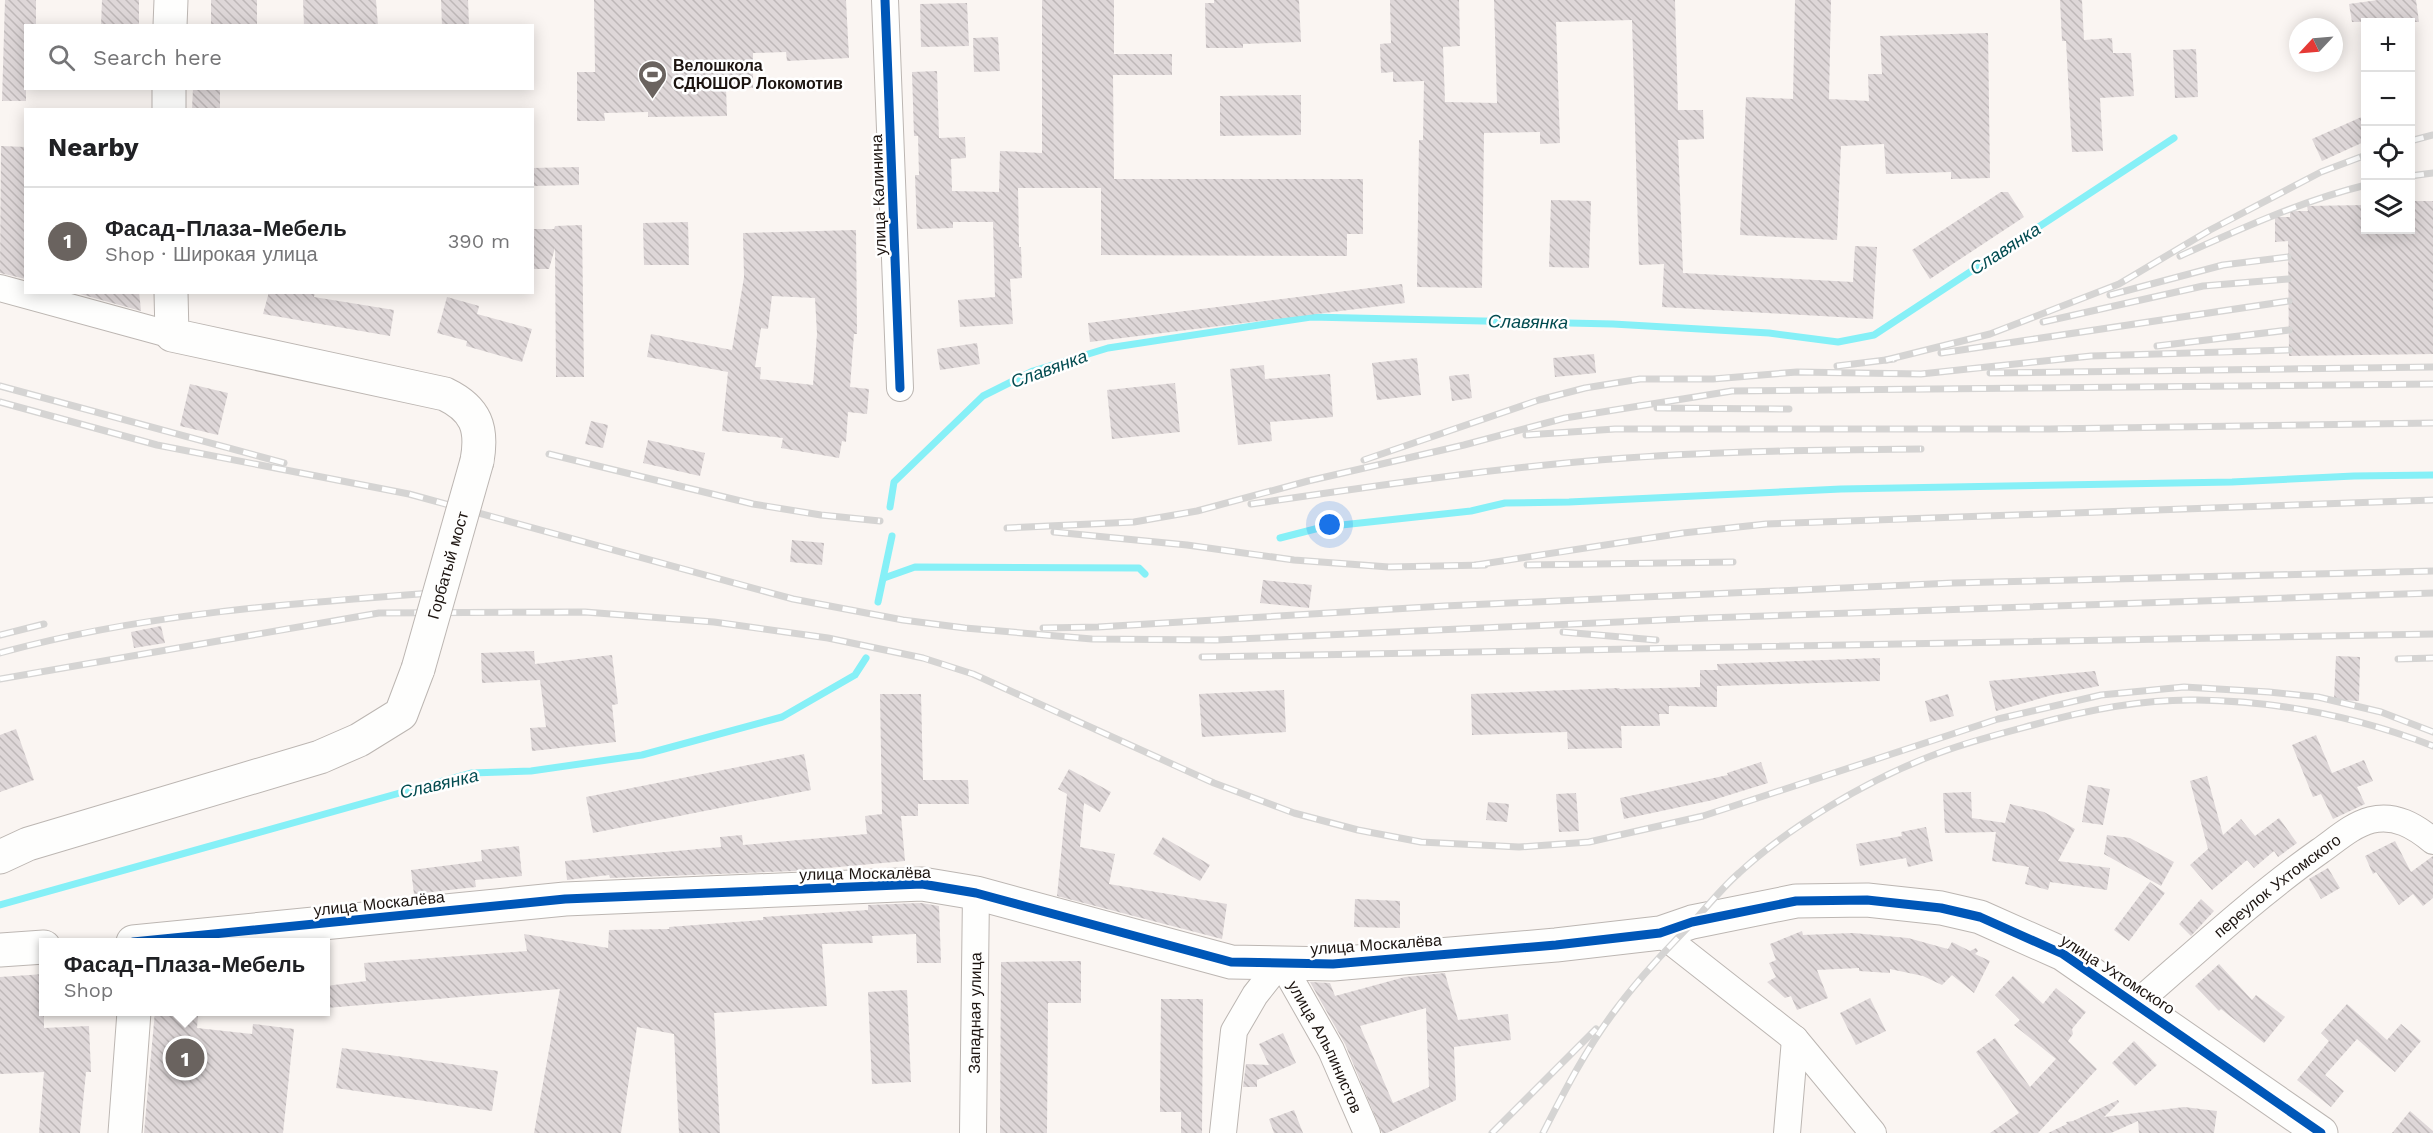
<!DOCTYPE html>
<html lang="en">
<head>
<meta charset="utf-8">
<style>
	:root { --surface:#fff; --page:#f2f2f2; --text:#202124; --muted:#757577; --line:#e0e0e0; --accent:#6a635f }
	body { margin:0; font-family:"Work Sans",sans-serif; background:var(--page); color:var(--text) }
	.controls { position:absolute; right:18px; top:18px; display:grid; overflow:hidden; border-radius:0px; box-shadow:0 3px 15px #0003 }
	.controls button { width:54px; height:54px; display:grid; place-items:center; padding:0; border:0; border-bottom:2px solid var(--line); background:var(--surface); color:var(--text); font:30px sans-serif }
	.compass { position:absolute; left:2289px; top:18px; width:54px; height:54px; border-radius:50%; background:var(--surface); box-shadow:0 3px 15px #0003; rotate:244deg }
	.you { position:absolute; left:1330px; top:525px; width:21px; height:21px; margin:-15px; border:4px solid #fff; border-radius:50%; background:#1a73e8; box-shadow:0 0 0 9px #1a73e833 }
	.badge { display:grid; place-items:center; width:39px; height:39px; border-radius:50%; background:var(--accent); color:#fff; font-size:20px; font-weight:700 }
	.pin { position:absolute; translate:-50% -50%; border:3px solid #fff; box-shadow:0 2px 6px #0006 }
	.popup { position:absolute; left:39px; top:938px; width:291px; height:78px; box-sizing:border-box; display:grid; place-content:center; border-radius:0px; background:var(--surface); filter:drop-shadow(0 2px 4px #0005); font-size:20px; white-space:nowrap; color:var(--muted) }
	.popup b { font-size:22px; color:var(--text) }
	.popup::after { content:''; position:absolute; left:50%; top:100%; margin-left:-12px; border:12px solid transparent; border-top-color:var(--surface) }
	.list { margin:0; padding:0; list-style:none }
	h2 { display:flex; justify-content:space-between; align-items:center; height:78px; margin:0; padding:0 24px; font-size:26px }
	h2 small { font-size:20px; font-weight:400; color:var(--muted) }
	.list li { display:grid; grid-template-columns:39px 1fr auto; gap:18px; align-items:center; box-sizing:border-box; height:108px; padding:0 24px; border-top:2px solid var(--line) }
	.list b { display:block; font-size:22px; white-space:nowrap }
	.list p { margin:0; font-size:20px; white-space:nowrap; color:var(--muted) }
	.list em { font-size:20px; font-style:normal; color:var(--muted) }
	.icon { flex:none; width:33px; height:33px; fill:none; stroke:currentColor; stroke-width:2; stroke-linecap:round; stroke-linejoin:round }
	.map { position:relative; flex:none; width:2433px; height:1133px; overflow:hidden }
	.search { position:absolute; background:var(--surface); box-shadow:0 3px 15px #0003; left:24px; top:24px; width:510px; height:66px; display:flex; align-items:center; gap:15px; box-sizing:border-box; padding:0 21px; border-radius:0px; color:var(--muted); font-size:22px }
	.panel { position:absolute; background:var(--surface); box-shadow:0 3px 15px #0003; left:24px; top:108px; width:510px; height:186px; border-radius:0px }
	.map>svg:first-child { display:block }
</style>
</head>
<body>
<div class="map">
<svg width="2433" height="1133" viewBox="0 0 2433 1133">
	<defs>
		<pattern id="building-back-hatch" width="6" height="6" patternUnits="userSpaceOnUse" patternTransform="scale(1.5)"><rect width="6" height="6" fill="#ded7d8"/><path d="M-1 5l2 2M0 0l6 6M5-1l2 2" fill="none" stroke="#beb8b8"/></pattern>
	</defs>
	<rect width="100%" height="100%" fill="#faf5f2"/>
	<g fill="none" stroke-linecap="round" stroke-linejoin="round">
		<g stroke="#86f0f7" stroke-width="7">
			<path d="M890,507L894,482L983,396L1033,371L1108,348L1311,317L1613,324L1769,333L1838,342L1874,335L2174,138"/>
			<path d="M1280,538L1323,527L1471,511L1505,503L1569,502L1841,489L2232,482L2354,476L2433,475"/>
			<path d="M884,578L915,567L1139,568L1145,574"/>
			<path d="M878,602L892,536"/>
			<path d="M0,905L471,773L531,771L642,755L782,717L855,675L866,658"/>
		</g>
	</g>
	<g fill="url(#building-back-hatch)" fill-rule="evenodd">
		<path d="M5,0H36V26H26V101H2Z"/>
		<path d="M102,0H139V26H101Z"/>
		<rect x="211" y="0" width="46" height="26"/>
		<path d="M303,0H376L378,26H304Z"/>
		<path d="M441,0H468L469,26H442Z"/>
		<path d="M594,0H846L849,58L787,61L786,52L753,53V88H726L727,116L648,117V112L604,113L605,121H577V72H595Z"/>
		<path d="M1042,0H1114V54H1172V75H1113L1114,179H1363V234H1347V256L1101,255V188H1018L1019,247H1021L1022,278L1010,279L1013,324L960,327L958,300L995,297L993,222H953V228L917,229L915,175H919L918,136H914L912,72L937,71L939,138L965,137L966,158L951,159L952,191L999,192L1000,151L1042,153Z"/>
		<path d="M1214,0H1299L1301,42L1243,44V48H1206L1205,3H1214Z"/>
		<path d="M1390,0H1459L1460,46L1443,47L1445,102L1497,103L1494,0H1675L1678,110H1703L1704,139L1678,140L1683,273L1853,282L1855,246L1877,247L1873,319L1662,307L1664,264L1639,265L1632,20L1556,22L1560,143L1540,144V132L1484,133L1482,288L1417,287L1419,140H1423L1424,81L1393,82V72L1381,73L1380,44L1391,43Z"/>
		<path d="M1795,0H1831L1829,99L1869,101L1868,74H1882L1880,36L1988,33L1990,178L1951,179V172L1886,174L1884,144L1841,146L1837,240L1740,235L1746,97L1793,99Z"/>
		<path d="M2060,0H2082L2084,40L2112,38L2113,53H2131L2134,96L2100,98L2103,151L2072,152L2066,41H2062Z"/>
		<path d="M2378,0H2416L2419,22H2352L2349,4Z"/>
		<path d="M967,3L969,46L921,47L920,4Z"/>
		<path d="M998,37L1000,71L974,72L973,38Z"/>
		<path d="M2196,49L2198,97L2175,98L2173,50Z"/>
		<path d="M193,88H220V110H192Z"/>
		<path d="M1301,95V135L1220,136V96Z"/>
		<path d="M2366,115V141L2322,161L2312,139Z"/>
		<path d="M1,146L26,147V279L0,273Z"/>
		<path d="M579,167V185L532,186V168Z"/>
		<path d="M2001,192H2008L2024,217L1930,279L1912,250Z"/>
		<path d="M1551,200L1591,201L1589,268L1549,267Z"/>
		<path d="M2410,201H2433V354L2289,356L2288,241L2275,242V217H2290V211H2308L2307,206L2366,205V230H2410Z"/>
		<path d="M688,222L689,265H644L643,223Z"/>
		<path d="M582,225L584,377H556L555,248L549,269H532V229H554L555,226Z"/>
		<path d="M856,230L857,334H854L850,387L869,389L867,414L848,412L846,442L842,441L839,458L781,448L783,438L722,431L728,372L647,357L651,334L732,350L744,277L743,233ZM772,296L815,298L817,334L813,385L760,379L761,367H755L761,328L768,329Z"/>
		<path d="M1402,284L1405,303L1090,342L1088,323Z"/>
		<path d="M73,292H139L141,311Z"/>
		<path d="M269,292H315L314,297L394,310L390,336L263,314Z"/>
		<path d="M447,297L479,306L477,314L532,329L522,362L466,346L467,341L437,333Z"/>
		<path d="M977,343L980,364L940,370L937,349Z"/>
		<path d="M1594,354L1596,373L1555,377L1553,358Z"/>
		<path d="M1417,358L1421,395L1377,400L1372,363Z"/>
		<path d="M1264,365L1265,379L1330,374L1333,417L1270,422L1272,441L1238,445L1230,369Z"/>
		<path d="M1469,374L1472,398L1452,401L1449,376Z"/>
		<path d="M1175,383L1180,432L1112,439L1107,390Z"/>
		<path d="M190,384L228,393L218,435L180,426Z"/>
		<path d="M591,421L608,425L603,448L585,444Z"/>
		<path d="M648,440L705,453L700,476L643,463Z"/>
		<path d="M792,540L824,543L822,565L790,562Z"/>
		<path d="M1263,580L1312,585L1309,608L1260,603Z"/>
		<path d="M161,626L165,643L134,648L131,632Z"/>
		<path d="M534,651L535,664L612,655L618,704L612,705L616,742L532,751L530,728L546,727L540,680L482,683L481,653Z"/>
		<path d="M2336,656L2360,657L2359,701L2334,700Z"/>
		<path d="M1880,658V681L1717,686V707L1669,706V714H1659L1660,726H1621L1622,748L1568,749L1567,732L1472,735L1471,694L1619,688L1620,689L1700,687V670H1718L1717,664Z"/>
		<path d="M2095,671L2099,686L2052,695L1996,711L1989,681Z"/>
		<path d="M1284,690L1286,732L1202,737L1199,694Z"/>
		<path d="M880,694H921L923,780H968L969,804H918V816H901L905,861L794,871L610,878L609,875L567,880L565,861L721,847L720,837L742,835L743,845L867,834L865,816L882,814Z"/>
		<path d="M1948,694L1954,716L1930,722L1925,701Z"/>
		<path d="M16,729L34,780L0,792V735Z"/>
		<path d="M2316,735L2332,773L2364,760L2373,781L2357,787L2365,804L2333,819L2321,794L2313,797L2292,745Z"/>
		<path d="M804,754L811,790L593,833L586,797Z"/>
		<path d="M1761,762L1768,783L1713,800L1624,819L1620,798L1728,775L1727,773Z"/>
		<path d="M1069,769L1111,792L1100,812L1084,803L1080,847L1115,854L1109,884L1227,904L1222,939L1057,896L1067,794L1058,789Z"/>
		<path d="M2207,776L2223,835L2241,819L2255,836L2279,818L2297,843L2278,857L2274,851L2254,868L2247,860L2212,890L2190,865L2208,849L2190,781Z"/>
		<path d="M2088,785L2110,789L2103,825L2082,822Z"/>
		<path d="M1971,792L1972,818L2005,823L2010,804L2044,812L2075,829L2058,861L2110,868L2107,890L2050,882L2048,890L2025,884L2029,867L1992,861L1996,832L1945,833L1943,793Z"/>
		<path d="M1576,793L1579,831L1559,832L1556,794Z"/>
		<path d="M1488,802L1509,804L1507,822L1486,820Z"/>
		<path d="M1926,827L1933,861L1908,867L1906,858L1860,866L1856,844L1902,836L1901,832Z"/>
		<path d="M2107,835L2130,838L2174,862L2161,886L2104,854Z"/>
		<path d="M1163,837L1210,865L1200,881L1153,854Z"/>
		<path d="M2395,841L2411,872L2433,856V898L2423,906L2413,894L2399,905L2376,872L2373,874L2365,856Z"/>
		<path d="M519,846L522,876L475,880L476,887L414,894L411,870L482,861L481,850Z"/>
		<path d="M2328,868L2340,888L2321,899L2309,879Z"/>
		<path d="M2150,882L2165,893L2129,941L2114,930Z"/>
		<path d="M1355,899L1400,901V928L1354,927Z"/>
		<path d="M2201,899L2214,911L2191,936L2179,924Z"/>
		<path d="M921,903L939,906L941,963H917L916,934L872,936L873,943L822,944L827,1006L714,1013L720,1133H679L674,1034L637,1027L621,1133H534L560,989L326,1008V986L366,981L364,963L527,951L524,934L608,948L609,930L669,929V927L763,920V917L868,910V905Z"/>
		<path d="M1802,931L1803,935L1853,933L1908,938L1948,949L1952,942L1970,951L1976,948L1978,951L1975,954L1990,961L1974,993L1952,975L1942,985L1923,976L1890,969V973L1859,971V968L1817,970L1828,998L1797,1010L1791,996L1785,998L1767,982L1776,977L1769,963L1776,960L1770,944Z"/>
		<path d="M1081,961V1003H1048L1047,1133H1000L1001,962Z"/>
		<path d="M2219,964L2252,1000L2256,995L2285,1017L2264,1043L2221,1009L2219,1011L2195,986Z"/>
		<path d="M1445,973L1458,1020L1508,1014L1511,1040L1454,1047L1456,1100L1387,1133H1382L1345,1044L1310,982L1330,983L1335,996L1405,977ZM1426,1008L1429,1087L1393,1103L1360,1026Z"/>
		<path d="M44,974V1028L89,1026L91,1072H86L80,1133H39L44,1072L0,1074V977Z"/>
		<path d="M2013,976L2043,1004L2056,988L2086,1012L2072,1029L2073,1034L2068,1041L2097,1069L2038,1133H1990L2019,1113L1976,1052L1995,1038L2030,1087L2056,1059L2014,1025L2020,1020L1995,995Z"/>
		<path d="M907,990L911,1082L872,1084L868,992Z"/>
		<path d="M1870,998L1886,1031L1856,1045L1840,1013Z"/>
		<path d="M1161,999H1203L1202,1133H1181V1112H1160Z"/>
		<path d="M2347,1004L2387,1040L2401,1024L2421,1041L2395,1072L2357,1039L2325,1075L2344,1091L2331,1107L2297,1080L2329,1041L2321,1033Z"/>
		<path d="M155,1011L198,1015L197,1028L252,1034L253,1024L294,1029L283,1133H144Z"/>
		<path d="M1283,1033L1296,1063L1257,1080V1087H1243L1246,1064L1269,1065L1259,1044Z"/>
		<path d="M2134,1041L2157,1065L2135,1086L2112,1063Z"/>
		<path d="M342,1048L498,1071L492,1111L336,1088Z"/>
		<path d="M2118,1100L2119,1102L2104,1117L2184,1107L2217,1111L2214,1133H2139L2138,1121L2111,1133H2048L2067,1124L2066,1122L2073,1121Z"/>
		<path d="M1294,1110L1303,1133H1274L1269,1119Z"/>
		<path d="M2410,1111L2433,1131V1133H2392Z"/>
	</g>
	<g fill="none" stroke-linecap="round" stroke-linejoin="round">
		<defs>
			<g id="minor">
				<path d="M885,0L900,388"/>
				<path d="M0,288L172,335"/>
				<path d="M1660,933L1795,1039L1873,1133"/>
				<path id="s1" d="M2137,1003C2197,951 2255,897 2320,851C2336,840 2352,825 2371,820C2395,814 2415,826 2433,841"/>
				<path id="s2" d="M973,1133L976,893"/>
				<path id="s3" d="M1223,1133L1234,1031L1255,995L1281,962L1331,1050L1367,1133"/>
				<path d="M1787,1133L1795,1039"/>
			</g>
			<g id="tertiary">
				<path d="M133,942L565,899L922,884L976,893L1231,962L1333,964L1556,945L1660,933L1692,922L1796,901L1867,900L1941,908L1980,917L2063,954L2321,1133"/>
				<path d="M0,950L44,947"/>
				<path d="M125,1133L134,1012"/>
			</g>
			<g id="secondary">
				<path d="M170,26L171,0"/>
				<path d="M169,110V88"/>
				<path d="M171,292L172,335L445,394C476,409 483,428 477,461"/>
				<path d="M0,857L28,844L320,757L359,740L401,714L418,669"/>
			</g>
		</defs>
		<use href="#minor" stroke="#bcb6b2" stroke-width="28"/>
		<use href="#tertiary" stroke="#bcb6b2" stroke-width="35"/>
		<use href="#secondary" stroke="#bcb6b2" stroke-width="35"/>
		<use href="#minor" stroke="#fefefd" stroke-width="26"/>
		<use href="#tertiary" stroke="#fefefd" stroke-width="33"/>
		<use href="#secondary" stroke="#fefefd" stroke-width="33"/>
		<defs>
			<g id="rail">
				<path d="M2410,141L2433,135"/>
				<path d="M2410,176L2433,173"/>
				<path d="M2180,256C2240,229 2301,201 2366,185"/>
				<path d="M2110,295L2223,265L2288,257"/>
				<path d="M2043,322L2203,286L2288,279"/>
				<path d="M2157,346L2289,330"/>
				<path d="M1941,353L2289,301"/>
				<path d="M1886,360L1990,334L2119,284L2210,230L2321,172L2366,155"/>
				<path d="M1837,366L1894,359"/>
				<path d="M1990,373L2433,367"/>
				<path d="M0,386L284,463"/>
				<path d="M0,402L157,445L409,494L793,599L903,620L965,628L1092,639L1216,640L1707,618L2433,593"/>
				<path d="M1657,408L1789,409"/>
				<path d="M1526,435L1615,429H2049L2433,423"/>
				<path d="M549,454L753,504L821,515L880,521"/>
				<path d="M1364,460L1539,400L1585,388L1640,379H1713L1797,372L1921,374L2091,356L2289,350"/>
				<path d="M1251,504C1375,486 1500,467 1626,458C1724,451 1823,450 1921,449"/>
				<path d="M1007,528L1134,522L1197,511L1308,481L1464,445L1565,418L1732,391L2433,384"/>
				<path d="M1054,532L1187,545L1294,560L1389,567L1485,565"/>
				<path d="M1476,565L1683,533L1766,524L2433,500"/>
				<path d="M1527,565L1733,562"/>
				<path d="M1043,628L1098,627L1444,606L1953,583L2433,571"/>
				<path d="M1563,632L1656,640"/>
				<path d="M0,635L44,624"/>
				<path d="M0,653C145,613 296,603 445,592"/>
				<path d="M1202,657L2433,634"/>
				<path d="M2398,659L2433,658"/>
				<path d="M0,679L379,613L585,612L714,622L828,638L923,658L973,674L1214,783L1294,813L1358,830L1421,842L1519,847L1589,842L1703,816L1998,719L2101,695L2184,687L2269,692L2318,697L2381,712L2433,732"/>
				<path d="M1492,1133L1596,1029"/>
				<path d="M1543,1133C1565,1090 1587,1047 1617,1008C1640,977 1668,948 1695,920C1709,904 1723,887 1739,873C1790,826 1866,781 1931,756C1963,743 1999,734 2033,725C2086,710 2142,699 2197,700C2278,701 2358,717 2433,746"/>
			</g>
		</defs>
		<use href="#rail" stroke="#d5d4d3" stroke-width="7"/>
		<use href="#rail" stroke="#fff" stroke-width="4.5" stroke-dasharray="14" stroke-linecap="butt"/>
		<defs>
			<g id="secondary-bridge">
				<path id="s4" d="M418,669L477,461"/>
			</g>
		</defs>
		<use href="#secondary-bridge" stroke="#bcb6b2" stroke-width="35" stroke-linecap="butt"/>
		<use href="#secondary-bridge" stroke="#fefefd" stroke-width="33"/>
		<defs>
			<g id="cycleway">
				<path d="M885,0L900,388"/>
				<path d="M133,942L565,899L922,884L976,893L1231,962L1333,964L1556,945L1660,933L1692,922L1796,901L1867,900L1941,908L1980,917L2063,954L2321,1133"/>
			</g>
		</defs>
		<use href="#cycleway" stroke="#fff" stroke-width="13"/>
		<use href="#cycleway" stroke="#0057b8" stroke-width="9"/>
	</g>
	<defs>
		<symbol id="stadium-pin" viewBox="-11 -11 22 30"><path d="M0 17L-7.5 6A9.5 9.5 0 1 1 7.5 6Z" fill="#6a635f" stroke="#fff"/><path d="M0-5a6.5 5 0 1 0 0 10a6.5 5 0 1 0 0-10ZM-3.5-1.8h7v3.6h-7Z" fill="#fff"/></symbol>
	</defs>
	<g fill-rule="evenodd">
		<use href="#stadium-pin" x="636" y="58" width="33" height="45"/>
	</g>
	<g text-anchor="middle" stroke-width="5" stroke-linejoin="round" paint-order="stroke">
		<g font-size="16" font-weight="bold" fill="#1c1410" stroke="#fff" text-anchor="start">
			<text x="673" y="71">Велошкола<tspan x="673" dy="18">СДЮШОР Локомотив</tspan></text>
		</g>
		<g font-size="16" fill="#1c1410" stroke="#fff">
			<text transform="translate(878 195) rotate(-92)" y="6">улица Калинина</text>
			<text dy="6" stroke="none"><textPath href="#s4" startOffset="108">Горбатый мост</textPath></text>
			<text transform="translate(865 873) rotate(-1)" y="6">улица Москалёва</text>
			<text dy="6" stroke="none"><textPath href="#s1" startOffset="183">переулок Ухтомского</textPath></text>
			<text transform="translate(379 903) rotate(-6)" y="6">улица Москалёва</text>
			<text transform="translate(1376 944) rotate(-4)" y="6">улица Москалёва</text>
			<text transform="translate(2118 974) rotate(33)" y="6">улица Ухтомского</text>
			<text dy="6" stroke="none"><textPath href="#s2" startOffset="120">Западная улица</textPath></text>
			<text dy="6" stroke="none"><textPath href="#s3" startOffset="282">улица Альпинистов</textPath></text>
		</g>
		<g font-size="18" font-style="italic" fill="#024b50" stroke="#fff">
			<text transform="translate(2005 249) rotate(-33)" y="6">Славянка</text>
			<text transform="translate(1528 322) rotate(1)" y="6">Славянка</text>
			<text transform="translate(1049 369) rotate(-20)" y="6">Славянка</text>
			<text transform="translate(439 784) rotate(-13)" y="6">Славянка</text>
		</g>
	</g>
</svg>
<div class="controls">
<button>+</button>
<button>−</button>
<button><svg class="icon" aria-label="locate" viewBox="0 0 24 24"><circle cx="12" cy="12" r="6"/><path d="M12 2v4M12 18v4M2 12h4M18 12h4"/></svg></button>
<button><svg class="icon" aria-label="layers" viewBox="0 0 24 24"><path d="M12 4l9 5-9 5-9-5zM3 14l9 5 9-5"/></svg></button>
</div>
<svg class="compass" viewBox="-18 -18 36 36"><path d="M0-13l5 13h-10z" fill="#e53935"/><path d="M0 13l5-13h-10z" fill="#757577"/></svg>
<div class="you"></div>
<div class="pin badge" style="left:185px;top:1058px">1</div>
<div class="popup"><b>Фасад-Плаза-Мебель</b>Shop</div>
<div class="search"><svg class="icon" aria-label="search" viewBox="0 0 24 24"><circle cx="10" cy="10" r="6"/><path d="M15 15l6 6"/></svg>Search here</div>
<section class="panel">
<h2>Nearby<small></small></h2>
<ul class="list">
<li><span class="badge">1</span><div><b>Фасад-Плаза-Мебель</b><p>Shop · Широкая улица</p></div><em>390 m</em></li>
</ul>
</section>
</div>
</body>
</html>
